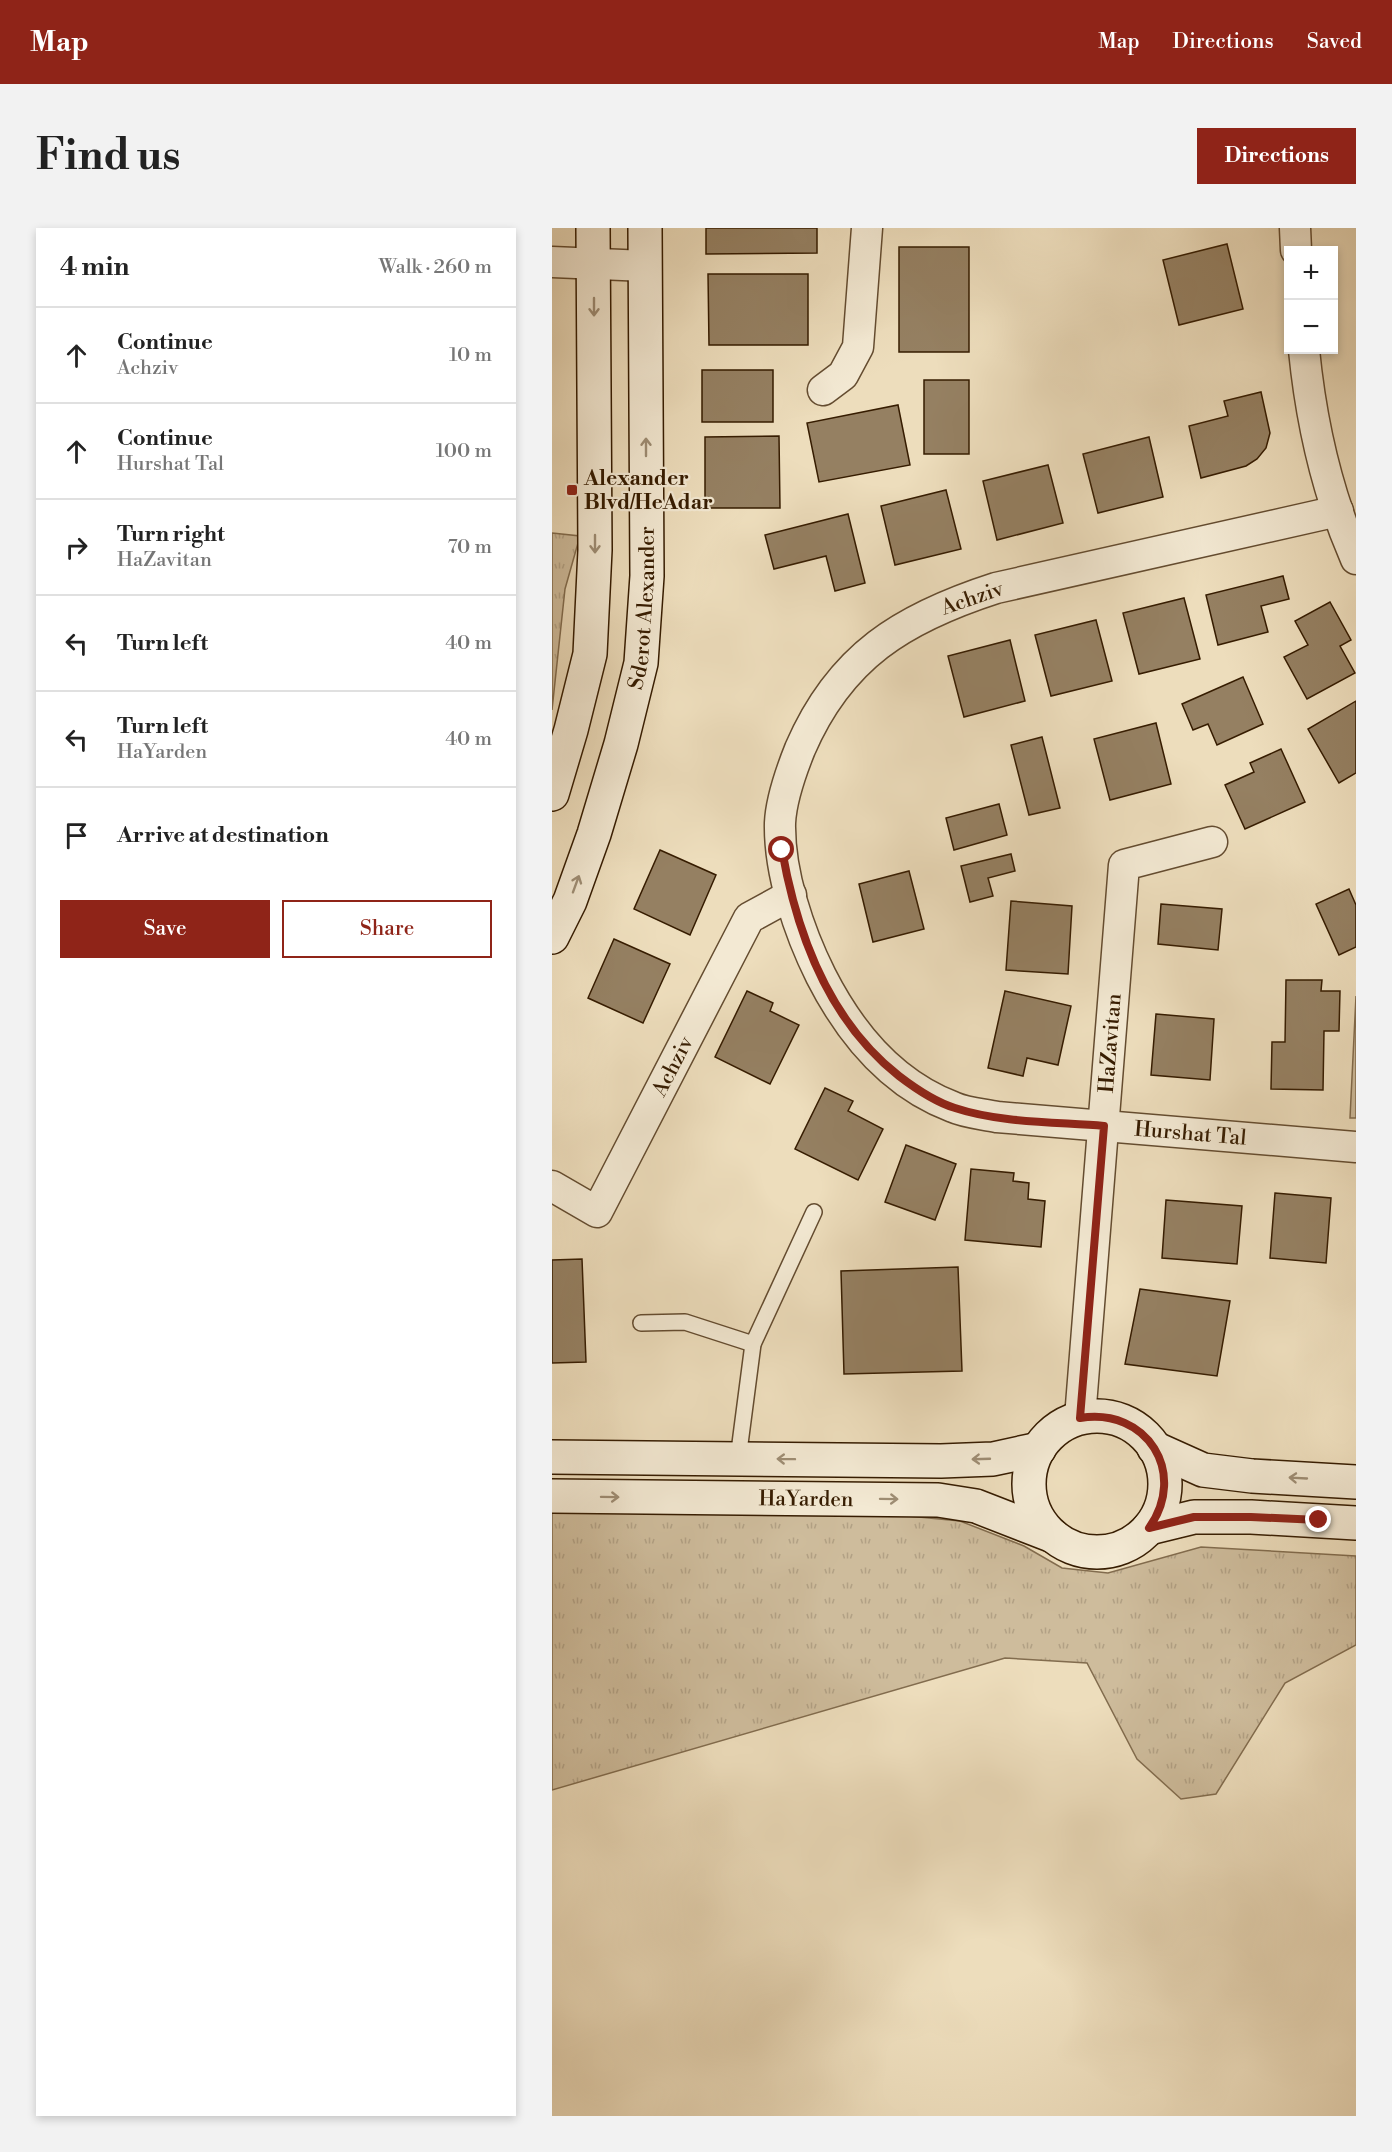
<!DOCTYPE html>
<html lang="en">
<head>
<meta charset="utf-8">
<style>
	:root { --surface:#fff; --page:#f2f2f2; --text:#222; --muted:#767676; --line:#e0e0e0; --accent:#8f2418 }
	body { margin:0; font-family:"Libre Bodoni",serif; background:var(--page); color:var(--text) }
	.controls { position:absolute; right:18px; top:18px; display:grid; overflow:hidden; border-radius:0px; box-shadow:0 3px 9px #0003 }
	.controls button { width:54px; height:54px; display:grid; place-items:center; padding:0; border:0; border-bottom:2px solid var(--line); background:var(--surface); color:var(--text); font:30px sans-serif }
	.stop { position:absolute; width:18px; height:18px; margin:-14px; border:4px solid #8f2418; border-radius:50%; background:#fff }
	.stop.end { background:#8f2418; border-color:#fff; box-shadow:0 2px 6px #0008 }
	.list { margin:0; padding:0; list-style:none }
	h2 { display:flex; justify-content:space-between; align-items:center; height:78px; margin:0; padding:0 24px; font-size:26px }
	h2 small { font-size:20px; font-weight:400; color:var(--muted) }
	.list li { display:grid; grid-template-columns:39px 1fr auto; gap:18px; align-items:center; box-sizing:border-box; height:96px; padding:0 24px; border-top:2px solid var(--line) }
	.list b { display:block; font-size:22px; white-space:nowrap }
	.list p { margin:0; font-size:20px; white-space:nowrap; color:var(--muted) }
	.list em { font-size:20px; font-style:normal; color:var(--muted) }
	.actions { display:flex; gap:12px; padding:18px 24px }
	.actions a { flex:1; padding:14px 0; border:2px solid var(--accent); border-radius:0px; text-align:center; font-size:21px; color:var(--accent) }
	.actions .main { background:var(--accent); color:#fff }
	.icon { flex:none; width:33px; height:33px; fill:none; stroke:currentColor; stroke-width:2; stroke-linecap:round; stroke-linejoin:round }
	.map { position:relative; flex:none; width:804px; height:1888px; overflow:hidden; border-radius:0px }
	header { display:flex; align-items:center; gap:36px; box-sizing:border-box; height:84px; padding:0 30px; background:var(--accent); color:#fff }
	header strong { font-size:28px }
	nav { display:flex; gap:33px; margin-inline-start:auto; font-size:21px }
	.intro { display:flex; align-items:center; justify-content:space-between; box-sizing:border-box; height:144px; padding:0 36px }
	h1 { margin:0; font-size:42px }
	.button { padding:15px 27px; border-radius:0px; background:var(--accent); color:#fff; font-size:21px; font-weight:700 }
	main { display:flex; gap:36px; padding:0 36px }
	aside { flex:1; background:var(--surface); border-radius:0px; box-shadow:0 3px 9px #0003 }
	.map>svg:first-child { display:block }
</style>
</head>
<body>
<header>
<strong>Map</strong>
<nav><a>Map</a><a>Directions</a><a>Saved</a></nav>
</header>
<div class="intro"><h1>Find us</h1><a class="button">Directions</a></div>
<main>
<aside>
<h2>4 min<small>Walk · 260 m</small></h2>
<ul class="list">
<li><svg class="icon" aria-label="ahead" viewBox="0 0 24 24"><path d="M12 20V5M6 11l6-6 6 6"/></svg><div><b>Continue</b><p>Achziv</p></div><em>10 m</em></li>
<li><svg class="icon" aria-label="ahead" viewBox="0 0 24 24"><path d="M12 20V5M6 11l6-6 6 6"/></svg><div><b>Continue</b><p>Hurshat Tal</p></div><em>100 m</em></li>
<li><svg class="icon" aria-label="right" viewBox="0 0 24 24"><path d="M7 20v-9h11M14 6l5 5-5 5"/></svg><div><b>Turn right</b><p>HaZavitan</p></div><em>70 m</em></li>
<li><svg class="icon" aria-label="left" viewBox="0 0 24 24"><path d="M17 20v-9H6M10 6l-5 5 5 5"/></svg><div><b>Turn left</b></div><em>40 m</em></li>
<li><svg class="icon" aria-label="left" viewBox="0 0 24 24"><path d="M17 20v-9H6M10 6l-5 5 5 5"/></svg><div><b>Turn left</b><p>HaYarden</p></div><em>40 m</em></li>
<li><svg class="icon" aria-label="arrive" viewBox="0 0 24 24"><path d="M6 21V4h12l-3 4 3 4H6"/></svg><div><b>Arrive at destination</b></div></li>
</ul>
<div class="actions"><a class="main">Save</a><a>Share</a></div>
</aside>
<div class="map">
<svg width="804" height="1888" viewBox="0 0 804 1888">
	<defs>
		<pattern id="grass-tufts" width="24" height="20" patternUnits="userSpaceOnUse" patternTransform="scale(1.5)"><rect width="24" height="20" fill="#cebc9c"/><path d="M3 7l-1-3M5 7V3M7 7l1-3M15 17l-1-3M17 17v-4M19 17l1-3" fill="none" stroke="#b2a185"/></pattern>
	</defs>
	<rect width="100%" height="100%" fill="#edddbc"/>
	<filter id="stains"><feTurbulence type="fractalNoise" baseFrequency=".00333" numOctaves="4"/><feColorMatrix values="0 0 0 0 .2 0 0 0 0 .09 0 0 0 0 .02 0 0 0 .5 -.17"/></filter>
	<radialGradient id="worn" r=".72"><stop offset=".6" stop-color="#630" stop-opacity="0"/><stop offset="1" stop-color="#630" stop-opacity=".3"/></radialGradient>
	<g fill="url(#grass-tufts)" stroke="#826c4e" stroke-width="1.5">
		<path d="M0,305L28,308L13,361L0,482Z"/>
		<path d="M0,1284L325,1285L408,1293L472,1318L510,1340L556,1345L649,1319L804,1328V1417L733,1455L664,1566L629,1571L585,1531L535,1435L453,1430L0,1562Z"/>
	</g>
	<path fill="#cebc9c" stroke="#826c4e" stroke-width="1.5" d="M804,768V890H798Z"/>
	<g fill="#958062" stroke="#361c01" stroke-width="1.5">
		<path d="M154,0H265V25L154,26Z"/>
		<path d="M675,16L691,81L627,97L611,32Z"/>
		<rect x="347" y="19" width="70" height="105"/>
		<path d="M156,46H256V117H157Z"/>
		<rect x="150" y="142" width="71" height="52"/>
		<rect x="372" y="152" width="45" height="74"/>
		<path d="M709,164L718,205L714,220L705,231L694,238L649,250L637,198L676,188L672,173Z"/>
		<path d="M346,177L358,237L267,254L255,195Z"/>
		<path d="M227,208L228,280H153V209Z"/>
		<path d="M597,209L611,269L546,285L531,226Z"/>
		<path d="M496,237L511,295L445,312L431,253Z"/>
		<path d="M394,262L409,321L343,337L329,278Z"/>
		<path d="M296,286L313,355L283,363L274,328L222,341L213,307Z"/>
		<path d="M731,348L737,371L709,378L716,404L666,417L654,367Z"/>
		<path d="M632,370L648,431L587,446L571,385Z"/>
		<path d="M778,374L799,412L788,418L803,445L755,471L732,429L756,417L743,393Z"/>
		<path d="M544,392L560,453L499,468L483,407Z"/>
		<path d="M458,412L473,473L412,489L396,428Z"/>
		<path d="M691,449L711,496L665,517L656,496L641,502L630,476Z"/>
		<path d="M804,473V545L787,555L756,501Z"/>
		<path d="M604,495L619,556L558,572L542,511Z"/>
		<path d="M490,509L508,580L477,587L459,517Z"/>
		<path d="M729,521L753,574L693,601L673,557L702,544L698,535Z"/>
		<path d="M447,576L455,607L402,622L394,590Z"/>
		<path d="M108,622L164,647L138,707L82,681Z"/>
		<path d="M459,626L463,643L436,650L441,668L418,674L409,638Z"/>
		<path d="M357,643L372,701L321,714L307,656Z"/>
		<path d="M797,661L804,677V719L787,727L764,676Z"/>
		<path d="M459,673L520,678L516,746L454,742Z"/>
		<path d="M609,676L670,681L666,722L606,716Z"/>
		<path d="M62,711L118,736L91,795L36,770Z"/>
		<path d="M734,752H770L769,763H788L787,803H772L771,862L719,861L720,814H733Z"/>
		<path d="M195,763L221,775L218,783L247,797L218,856L163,829Z"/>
		<path d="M453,763L519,778L506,837L475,830L471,848L436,840Z"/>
		<path d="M604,786L662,791L658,852L599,847Z"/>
		<path d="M273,860L301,873L296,883L331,901L306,952L243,921Z"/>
		<path d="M354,917L404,936L383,992L333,974Z"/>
		<path d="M419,941L462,945L461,953L477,955L476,971L493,973L489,1019L413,1012Z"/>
		<path d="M723,965L779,970L774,1035L718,1030Z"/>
		<path d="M614,972L690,978L685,1036L610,1030Z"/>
		<path d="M30,1031L34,1134L0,1135V1032Z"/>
		<path d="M406,1039L410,1143L292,1146L289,1043Z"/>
		<path d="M588,1061L678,1073L665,1148L573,1136Z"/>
	</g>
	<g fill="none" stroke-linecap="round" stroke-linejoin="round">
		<defs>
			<g id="lane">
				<path d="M89,1095L133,1094L201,1116"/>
				<path d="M186,1231L201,1116L262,984"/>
			</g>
			<g id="street">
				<path d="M743,0L744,22"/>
				<path d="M0,34L94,38"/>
				<path d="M752,122C759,193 775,265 804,331"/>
				<path d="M271,162L291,147L306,119L315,0"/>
				<path id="s1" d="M786,283L444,360C351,390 288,428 248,521C240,541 229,573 228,595C227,645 247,704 269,748C298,805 340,856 401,879C414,885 431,886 445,889L804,919"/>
				<path id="s2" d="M0,958L45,984L197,690L239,667"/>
				<path id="s3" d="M528,1190L572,637L660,614"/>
			</g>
			<g id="secondary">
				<path d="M0,566L19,502L38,426L43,322L41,0"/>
				<path id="s4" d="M0,709L18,673L42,606L69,516L89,435L95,348L93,0"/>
				<circle cx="545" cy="1256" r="68"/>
				<path d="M602,1220L651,1242L700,1248L804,1254"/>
				<path d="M0,1229L389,1233L441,1231L487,1221"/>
				<path id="s5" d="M0,1268L386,1272L424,1278L501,1308"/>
				<path d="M597,1300L642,1289H699L804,1295"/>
			</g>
		</defs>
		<use href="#lane" stroke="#644c30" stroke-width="18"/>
		<use href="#street" stroke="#644c30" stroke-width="33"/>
		<use href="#secondary" stroke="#361c01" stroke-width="36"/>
		<use href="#lane" stroke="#f3e9d3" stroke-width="15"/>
		<use href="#street" stroke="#f3e9d3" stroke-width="30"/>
		<use href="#secondary" stroke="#f3e9d3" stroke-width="33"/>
	</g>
	<defs><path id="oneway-shaft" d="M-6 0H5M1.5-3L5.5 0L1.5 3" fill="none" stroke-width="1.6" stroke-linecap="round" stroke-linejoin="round" transform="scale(1.5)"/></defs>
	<g stroke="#9e8d74">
		<use href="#oneway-shaft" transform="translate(42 79) rotate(90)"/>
		<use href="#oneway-shaft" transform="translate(94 219) rotate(-90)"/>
		<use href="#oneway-shaft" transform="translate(43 316) rotate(90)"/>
		<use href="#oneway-shaft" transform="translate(24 656) rotate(-70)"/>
		<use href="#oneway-shaft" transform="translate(234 1231) rotate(-179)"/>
		<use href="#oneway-shaft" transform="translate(429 1231) rotate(178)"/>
		<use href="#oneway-shaft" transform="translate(746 1250) rotate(-177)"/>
		<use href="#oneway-shaft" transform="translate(58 1269) rotate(1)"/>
		<use href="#oneway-shaft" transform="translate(337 1271) rotate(1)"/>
	</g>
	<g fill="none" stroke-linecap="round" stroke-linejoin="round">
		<path stroke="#8f2418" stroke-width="8" d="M230,622C245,707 278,794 347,848C364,861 383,874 403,880C448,895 505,894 552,898L528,1190C595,1179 636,1245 597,1300L642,1289H699L767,1292"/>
	</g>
	<rect fill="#8f2418" stroke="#f3e9d3" stroke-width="2" x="14" y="256" width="12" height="12" rx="3"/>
	<g text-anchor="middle" stroke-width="4.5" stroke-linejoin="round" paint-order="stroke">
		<g font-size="21" font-weight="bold" fill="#361c01" stroke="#f3e9d3" text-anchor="start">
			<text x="32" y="257">Alexander<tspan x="32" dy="24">Blvd/HeAdar</tspan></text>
		</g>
		<g font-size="21" fill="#361c01" stroke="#f3e9d3">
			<text transform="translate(420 370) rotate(-19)" y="7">Achziv</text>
			<text dy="7" stroke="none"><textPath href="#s4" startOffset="344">Sderot Alexander</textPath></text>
			<text dy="7" stroke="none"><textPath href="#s3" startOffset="376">HaZavitan</textPath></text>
			<text dy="7" stroke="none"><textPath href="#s2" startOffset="216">Achziv</textPath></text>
			<text dy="7" stroke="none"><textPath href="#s1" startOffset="1280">Hurshat Tal</textPath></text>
			<text dy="7" stroke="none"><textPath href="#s5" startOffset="254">HaYarden</textPath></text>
		</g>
	</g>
	<rect width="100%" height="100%" filter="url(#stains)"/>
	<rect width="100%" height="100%" fill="url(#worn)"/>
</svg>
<div class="controls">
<button>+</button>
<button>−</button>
</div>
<div class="stop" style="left:230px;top:622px"></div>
<div class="stop end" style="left:767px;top:1292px"></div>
</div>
</main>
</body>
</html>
